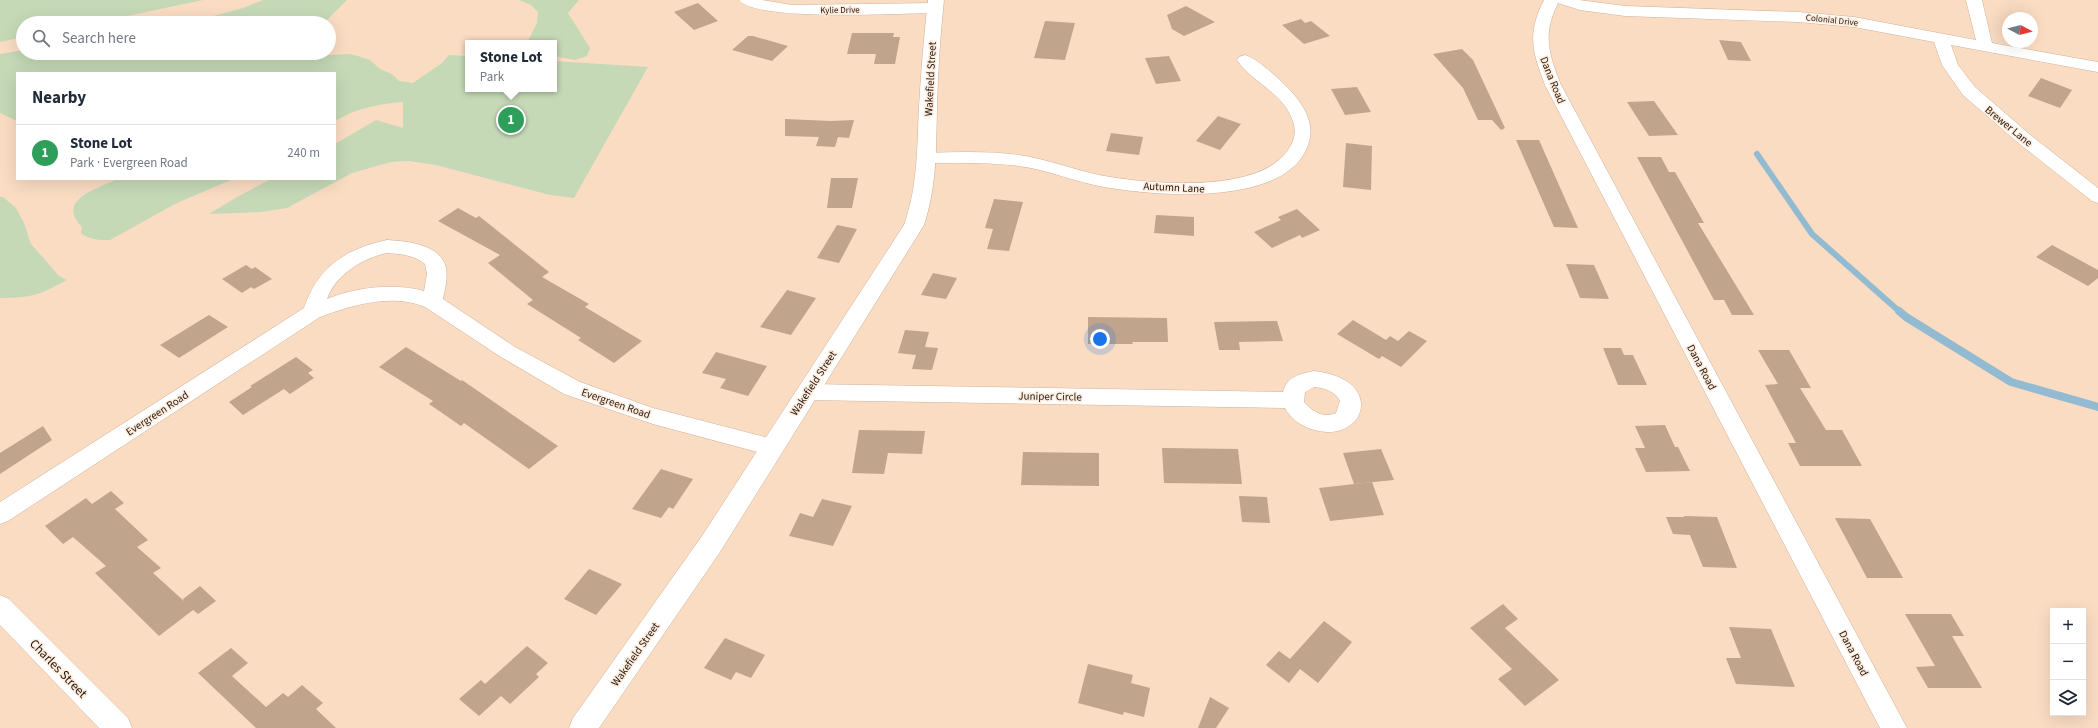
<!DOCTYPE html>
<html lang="en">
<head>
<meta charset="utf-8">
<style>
	:root { --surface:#fff; --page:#f6f6f7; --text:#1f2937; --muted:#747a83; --line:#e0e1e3; --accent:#2563eb }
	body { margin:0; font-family:"Source Sans 3",sans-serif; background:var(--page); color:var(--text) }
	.controls { position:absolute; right:12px; bottom:12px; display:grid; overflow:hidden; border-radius:0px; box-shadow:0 4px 16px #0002 }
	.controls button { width:36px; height:36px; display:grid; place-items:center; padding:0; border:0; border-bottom:1px solid var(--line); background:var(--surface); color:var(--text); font:20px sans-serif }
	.compass { position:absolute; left:2002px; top:12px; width:36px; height:36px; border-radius:50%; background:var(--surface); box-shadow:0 4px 16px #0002; rotate:97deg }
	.you { position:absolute; left:1100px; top:339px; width:14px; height:14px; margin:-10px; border:3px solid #fff; border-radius:50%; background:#1a73e8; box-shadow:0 0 0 6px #1a73e833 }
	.badge { display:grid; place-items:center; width:26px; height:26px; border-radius:50%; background:var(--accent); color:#fff; font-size:13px; font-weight:700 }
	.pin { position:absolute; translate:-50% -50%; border:2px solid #fff; box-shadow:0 1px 4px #0006 }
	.popup { position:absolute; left:465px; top:40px; width:92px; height:52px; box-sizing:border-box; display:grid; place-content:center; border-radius:0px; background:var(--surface); filter:drop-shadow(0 1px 3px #0005); font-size:13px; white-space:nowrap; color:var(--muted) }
	.popup b { font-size:15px; color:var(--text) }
	.popup::after { content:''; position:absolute; left:50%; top:100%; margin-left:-8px; border:8px solid transparent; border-top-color:var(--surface) }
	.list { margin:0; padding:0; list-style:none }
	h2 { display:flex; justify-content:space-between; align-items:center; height:52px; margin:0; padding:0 16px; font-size:17px }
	h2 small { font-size:13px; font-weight:400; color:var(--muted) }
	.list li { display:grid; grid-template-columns:26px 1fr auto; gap:12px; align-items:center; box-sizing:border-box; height:56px; padding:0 16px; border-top:1px solid var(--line) }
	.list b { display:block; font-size:15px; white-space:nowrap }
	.list p { margin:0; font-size:13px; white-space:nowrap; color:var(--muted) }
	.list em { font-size:13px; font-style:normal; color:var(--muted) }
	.icon { flex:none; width:22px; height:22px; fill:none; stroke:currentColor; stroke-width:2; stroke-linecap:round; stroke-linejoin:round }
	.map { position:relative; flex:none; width:2098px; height:728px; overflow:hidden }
	.search { position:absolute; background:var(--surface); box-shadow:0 4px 16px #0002; left:16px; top:16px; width:320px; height:44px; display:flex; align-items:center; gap:10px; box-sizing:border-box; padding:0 14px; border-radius:22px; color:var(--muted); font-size:15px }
	.panel { position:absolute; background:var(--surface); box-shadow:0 4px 16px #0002; left:16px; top:72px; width:320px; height:108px; border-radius:0px }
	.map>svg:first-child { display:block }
</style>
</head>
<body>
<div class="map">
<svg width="2098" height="728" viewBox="0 0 2098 728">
	<rect width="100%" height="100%" fill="#fadcc3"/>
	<g fill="#c5d9b7">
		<path d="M0,0H203L94,23H23V37L0,42Z"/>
		<path d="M263,0H347L324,23H188L243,8Z"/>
		<path d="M519,0H579L568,13L590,48L587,56L575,60L554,56V43H527L537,23L538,12L531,5Z"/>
		<path d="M23,50V53H308L312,56L350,54L358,56L370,60L380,69L392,74L399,81L413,83L442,63L449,55L468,56V89H554V61L648,67L574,198L550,195L436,165L409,161L391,162L352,173L287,208L261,212L209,214L237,197L271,179H335V144L376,120L403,128V102C378,104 357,108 335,121V73H17V121L0,113V54Z"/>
		<path d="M117,179H233L175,204L110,240C100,240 89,240 81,233L82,227C56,199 96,190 117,179Z"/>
		<path d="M0,197H3L16,208L24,223L31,244L59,276L67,280C39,295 32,298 0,298Z"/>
	</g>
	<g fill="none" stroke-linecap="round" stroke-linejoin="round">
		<path stroke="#92bad0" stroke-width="6" d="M1757,154L1812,234L1900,312"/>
		<path stroke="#92bad0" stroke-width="8" d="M1899,311L1906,317L2011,382L2098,407"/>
	</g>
	<g fill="#c1a48c">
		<path d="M698,3L718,21L694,30L674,12Z"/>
		<path d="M1186,6L1215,22L1184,36L1172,29L1167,15Z"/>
		<path d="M1301,19L1305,23L1311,21L1330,36L1304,44L1282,25Z"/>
		<path d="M1045,21L1075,23L1065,60L1034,58Z"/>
		<path d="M852,33H894L893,37H900L895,64H874L876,54H847Z"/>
		<path d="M748,36H753L788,46L772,61L732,50Z"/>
		<path d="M1719,40L1741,42L1751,61L1728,60Z"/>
		<path d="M1462,49L1473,60L1505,128L1501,130L1492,120H1478L1463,88L1433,54Z"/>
		<path d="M1169,56L1181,81L1156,84L1145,58Z"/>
		<path d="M2041,78L2072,90L2060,108L2028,96Z"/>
		<path d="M1357,87L1371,112L1345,115L1331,89Z"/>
		<path d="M1654,101L1678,135L1649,136L1627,102Z"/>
		<path d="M1218,116L1241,124L1220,150L1196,141Z"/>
		<path d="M785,119L831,121L854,120L849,138L838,137L835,147L816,146L819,137L785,136Z"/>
		<path d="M1111,133L1143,137L1139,155L1106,151Z"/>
		<path d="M1516,140H1539L1578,228L1554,227Z"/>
		<path d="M1346,143L1372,146L1371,190L1343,187Z"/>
		<path d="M1637,157H1661L1669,172H1675L1704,223H1698L1754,315H1732L1724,300H1714Z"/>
		<path d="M831,178H858L852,208H827Z"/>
		<path d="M994,199L1023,202L1009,251L987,249L993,229L985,228Z"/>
		<path d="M458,208L476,218L479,216L549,272L542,277L589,304L585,307L642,341L614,363L578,340L581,338L527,304L533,300L488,263L500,255L438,221Z"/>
		<path d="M1297,209L1320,230L1302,238L1300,235L1272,248L1254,232L1281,220L1278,217Z"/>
		<path d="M1156,215L1194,217V236L1154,233Z"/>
		<path d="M837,225L857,229L839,263L817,258Z"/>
		<path d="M2052,245L2098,270V278L2088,286L2036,257Z"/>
		<path d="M1566,264L1594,265L1609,299L1580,298Z"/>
		<path d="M246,265L252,269L255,267L272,279L254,289L251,287L242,293L222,279Z"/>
		<path d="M933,273L957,278L946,299L921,295Z"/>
		<path d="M787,290L816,298L791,335L760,327Z"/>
		<path d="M209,315L228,327L179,358L160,345Z"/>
		<path d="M1088,317L1167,318L1168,342H1132L1133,344H1088Z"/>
		<path d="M1353,320L1386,340L1390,336L1398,341L1409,331L1427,341L1401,367L1382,356L1379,359L1337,334Z"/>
		<path d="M1277,321L1283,341L1239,342L1240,350H1219L1214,322Z"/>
		<path d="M905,330L929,332L925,347L938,348L932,370L912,369L916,355L898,353Z"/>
		<path d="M406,347L461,381L462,380L558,446L529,469L464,423L461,426L429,404L433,401L379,367Z"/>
		<path d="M1603,348H1621L1624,355H1633L1647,385H1618Z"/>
		<path d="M1758,350H1789L1811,388H1800L1826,430H1842L1862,466H1800L1788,443H1796L1765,385L1778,384Z"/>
		<path d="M716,352L767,366L748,396L720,388L726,379L702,373Z"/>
		<path d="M296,357L313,370L308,373L314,378L290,394L284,389L243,415L229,402L252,387L250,386Z"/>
		<path d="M1665,425L1675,447H1678L1690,471L1646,472L1635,448H1645L1635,426Z"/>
		<path d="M43,426L52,440L0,474V453Z"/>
		<path d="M859,430L925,431L922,454L888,453L884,474L852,473Z"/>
		<path d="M1162,448L1238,449L1242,484L1164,483Z"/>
		<path d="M1381,449L1394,480L1354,484L1343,453Z"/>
		<path d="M1023,452L1099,453V486L1021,485Z"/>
		<path d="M661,469L693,479L673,509L669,507L661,518L632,509Z"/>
		<path d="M1372,482L1384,515L1330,521L1319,488Z"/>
		<path d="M111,491L124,503L115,509L148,540L137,547L161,568L153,573L184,601L183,599L200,586L216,601L198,614L193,610L159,636L95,573L106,566L73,537L63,544L45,526L86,498L92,504Z"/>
		<path d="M1239,496L1267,497L1270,523L1242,522Z"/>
		<path d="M822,499L852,506L833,546L789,536L800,513L813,517Z"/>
		<path d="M1684,516L1717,517L1737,568L1703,567L1690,535L1673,534L1666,517H1684Z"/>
		<path d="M1835,518L1870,519L1903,578H1867Z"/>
		<path d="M589,569L622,584L596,615L564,599Z"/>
		<path d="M1503,604L1518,619L1505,628L1559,680L1525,706L1498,679L1512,669L1470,628Z"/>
		<path d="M1905,614H1951L1964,636H1952L1982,688H1928L1916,667L1935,666Z"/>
		<path d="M1324,621L1352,642L1318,683L1300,669L1289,683L1266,665L1279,651L1290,659Z"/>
		<path d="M1729,627L1771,629L1795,687L1736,684L1726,658H1741Z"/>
		<path d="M725,638L765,655L751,678L736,672L731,680L704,668Z"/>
		<path d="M527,646L548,663L536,674L539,677L510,704L501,696L479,716L459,699L481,680L485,684Z"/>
		<path d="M231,648L248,663L232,676L266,707L283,693L288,697L302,685L323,703L316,709L336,728H256L198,673Z"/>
		<path d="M1088,664L1133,675L1131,683L1150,688L1144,717L1124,712L1123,715L1078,703Z"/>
		<path d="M1210,697L1229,708L1216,728H1198Z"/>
	</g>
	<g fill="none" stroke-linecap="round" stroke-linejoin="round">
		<defs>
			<g id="street">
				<path d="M739,0H762L792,5L935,3L940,5L943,8L940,11L935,13C904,13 755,22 739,0Z"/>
				<path d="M1544,0H1579L1625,6L1798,12L1854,17L1976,40L1966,0H1982L1992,43L2098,62V72L1951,45L1958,65L1975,87L2028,133L2098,188V203L2092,201L2016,141L1963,95L1942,65L1934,42L1854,27L1798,22L1625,16L1580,10L1558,3C1542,35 1549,54 1561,85L1907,728H1880L1545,85C1532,51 1527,33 1544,0Z"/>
				<path d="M1245,55C1259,59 1286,85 1296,97C1309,114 1316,131 1305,152C1277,206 1155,196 1104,187C1076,182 1048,170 1019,166C989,162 957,163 926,163L920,162L917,158L920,154L926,153C957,152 989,151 1019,155C1046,159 1072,169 1099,175C1145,184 1248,193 1282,157C1291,148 1297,137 1294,125C1286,93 1253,84 1237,60L1239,57Z"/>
				<path d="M387,240C406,241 441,244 446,268C448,278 445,289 443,299L515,347L580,382L653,408L780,441L783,447L780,453L772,456L653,424L564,394L501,357L425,307C392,293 352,305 320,317L8,521L0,524V502L304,308C318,267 345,249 387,240ZM387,253C401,254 414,255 425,264L427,274L424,291C395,283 356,287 327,299C336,274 363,258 387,253Z"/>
				<path d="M1314,371C1389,379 1364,447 1311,429C1300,425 1291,419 1285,408L808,400L800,398L797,392L800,386L808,384L1283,392C1287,376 1300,374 1314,371ZM1314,387C1325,388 1335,391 1340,401L1336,413C1323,419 1312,411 1304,402L1305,392Z"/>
			</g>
			<g id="secondary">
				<path d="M928,0H944C940,36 938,71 937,107C936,147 937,186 924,225L720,552L599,728H569L573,718L702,536L904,225C918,186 917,147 919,107C921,71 924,35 928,0Z"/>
				<path d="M0,595L9,599L128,718L132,728H99L0,625Z"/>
			</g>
		</defs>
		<use href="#street" stroke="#cfb19a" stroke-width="1"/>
		<use href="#secondary" stroke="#cfb19a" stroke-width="1"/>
		<use href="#street" fill="#fff" fill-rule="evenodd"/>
		<use href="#secondary" fill="#fff" fill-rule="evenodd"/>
	</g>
	<g text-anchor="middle" stroke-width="3" stroke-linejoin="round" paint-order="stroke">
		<g font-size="9" fill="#23180f" stroke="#feecdd">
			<text transform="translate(840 10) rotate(-1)" y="3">Kylie Drive</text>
			<text transform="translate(1832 20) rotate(6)" y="3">Colonial Drive</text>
		</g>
		<g font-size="11" fill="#23180f" stroke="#feecdd">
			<text transform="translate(930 79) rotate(-87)" y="4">Wakefield Street</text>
			<text transform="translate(1553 80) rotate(68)" y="4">Dana Road</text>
			<text transform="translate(2009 126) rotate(39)" y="4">Brewer Lane</text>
			<text transform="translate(1174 187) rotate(3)" y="4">Autumn Lane</text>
			<text transform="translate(1702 367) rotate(62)" y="4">Dana Road</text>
			<text transform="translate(813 383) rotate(-57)" y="4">Wakefield Street</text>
			<text transform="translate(1050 396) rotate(1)" y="4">Juniper Circle</text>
			<text transform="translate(616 403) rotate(19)" y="4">Evergreen Road</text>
			<text transform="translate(157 413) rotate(-33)" y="4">Evergreen Road</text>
			<text transform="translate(1854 653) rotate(62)" y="4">Dana Road</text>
			<text transform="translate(635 654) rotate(-55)" y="4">Wakefield Street</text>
		</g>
		<g font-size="13" fill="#23180f" stroke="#feecdd">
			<text transform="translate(59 668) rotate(46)" y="5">Charles Street</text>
		</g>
	</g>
</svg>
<div class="controls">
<button>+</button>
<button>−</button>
<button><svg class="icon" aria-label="layers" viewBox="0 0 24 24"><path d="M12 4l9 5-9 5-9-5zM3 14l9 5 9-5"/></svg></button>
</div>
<svg class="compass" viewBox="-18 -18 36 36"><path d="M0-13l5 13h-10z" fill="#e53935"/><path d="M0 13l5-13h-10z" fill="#747a83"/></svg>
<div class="you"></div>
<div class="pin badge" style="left:511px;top:120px;background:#2e9e5b">1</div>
<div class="popup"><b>Stone Lot</b>Park</div>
<div class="search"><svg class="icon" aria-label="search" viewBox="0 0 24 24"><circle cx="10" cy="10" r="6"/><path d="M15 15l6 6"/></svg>Search here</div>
<section class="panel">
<h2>Nearby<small></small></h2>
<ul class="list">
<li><span class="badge" style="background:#2e9e5b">1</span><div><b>Stone Lot</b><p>Park · Evergreen Road</p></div><em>240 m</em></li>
</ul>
</section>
</div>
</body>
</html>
